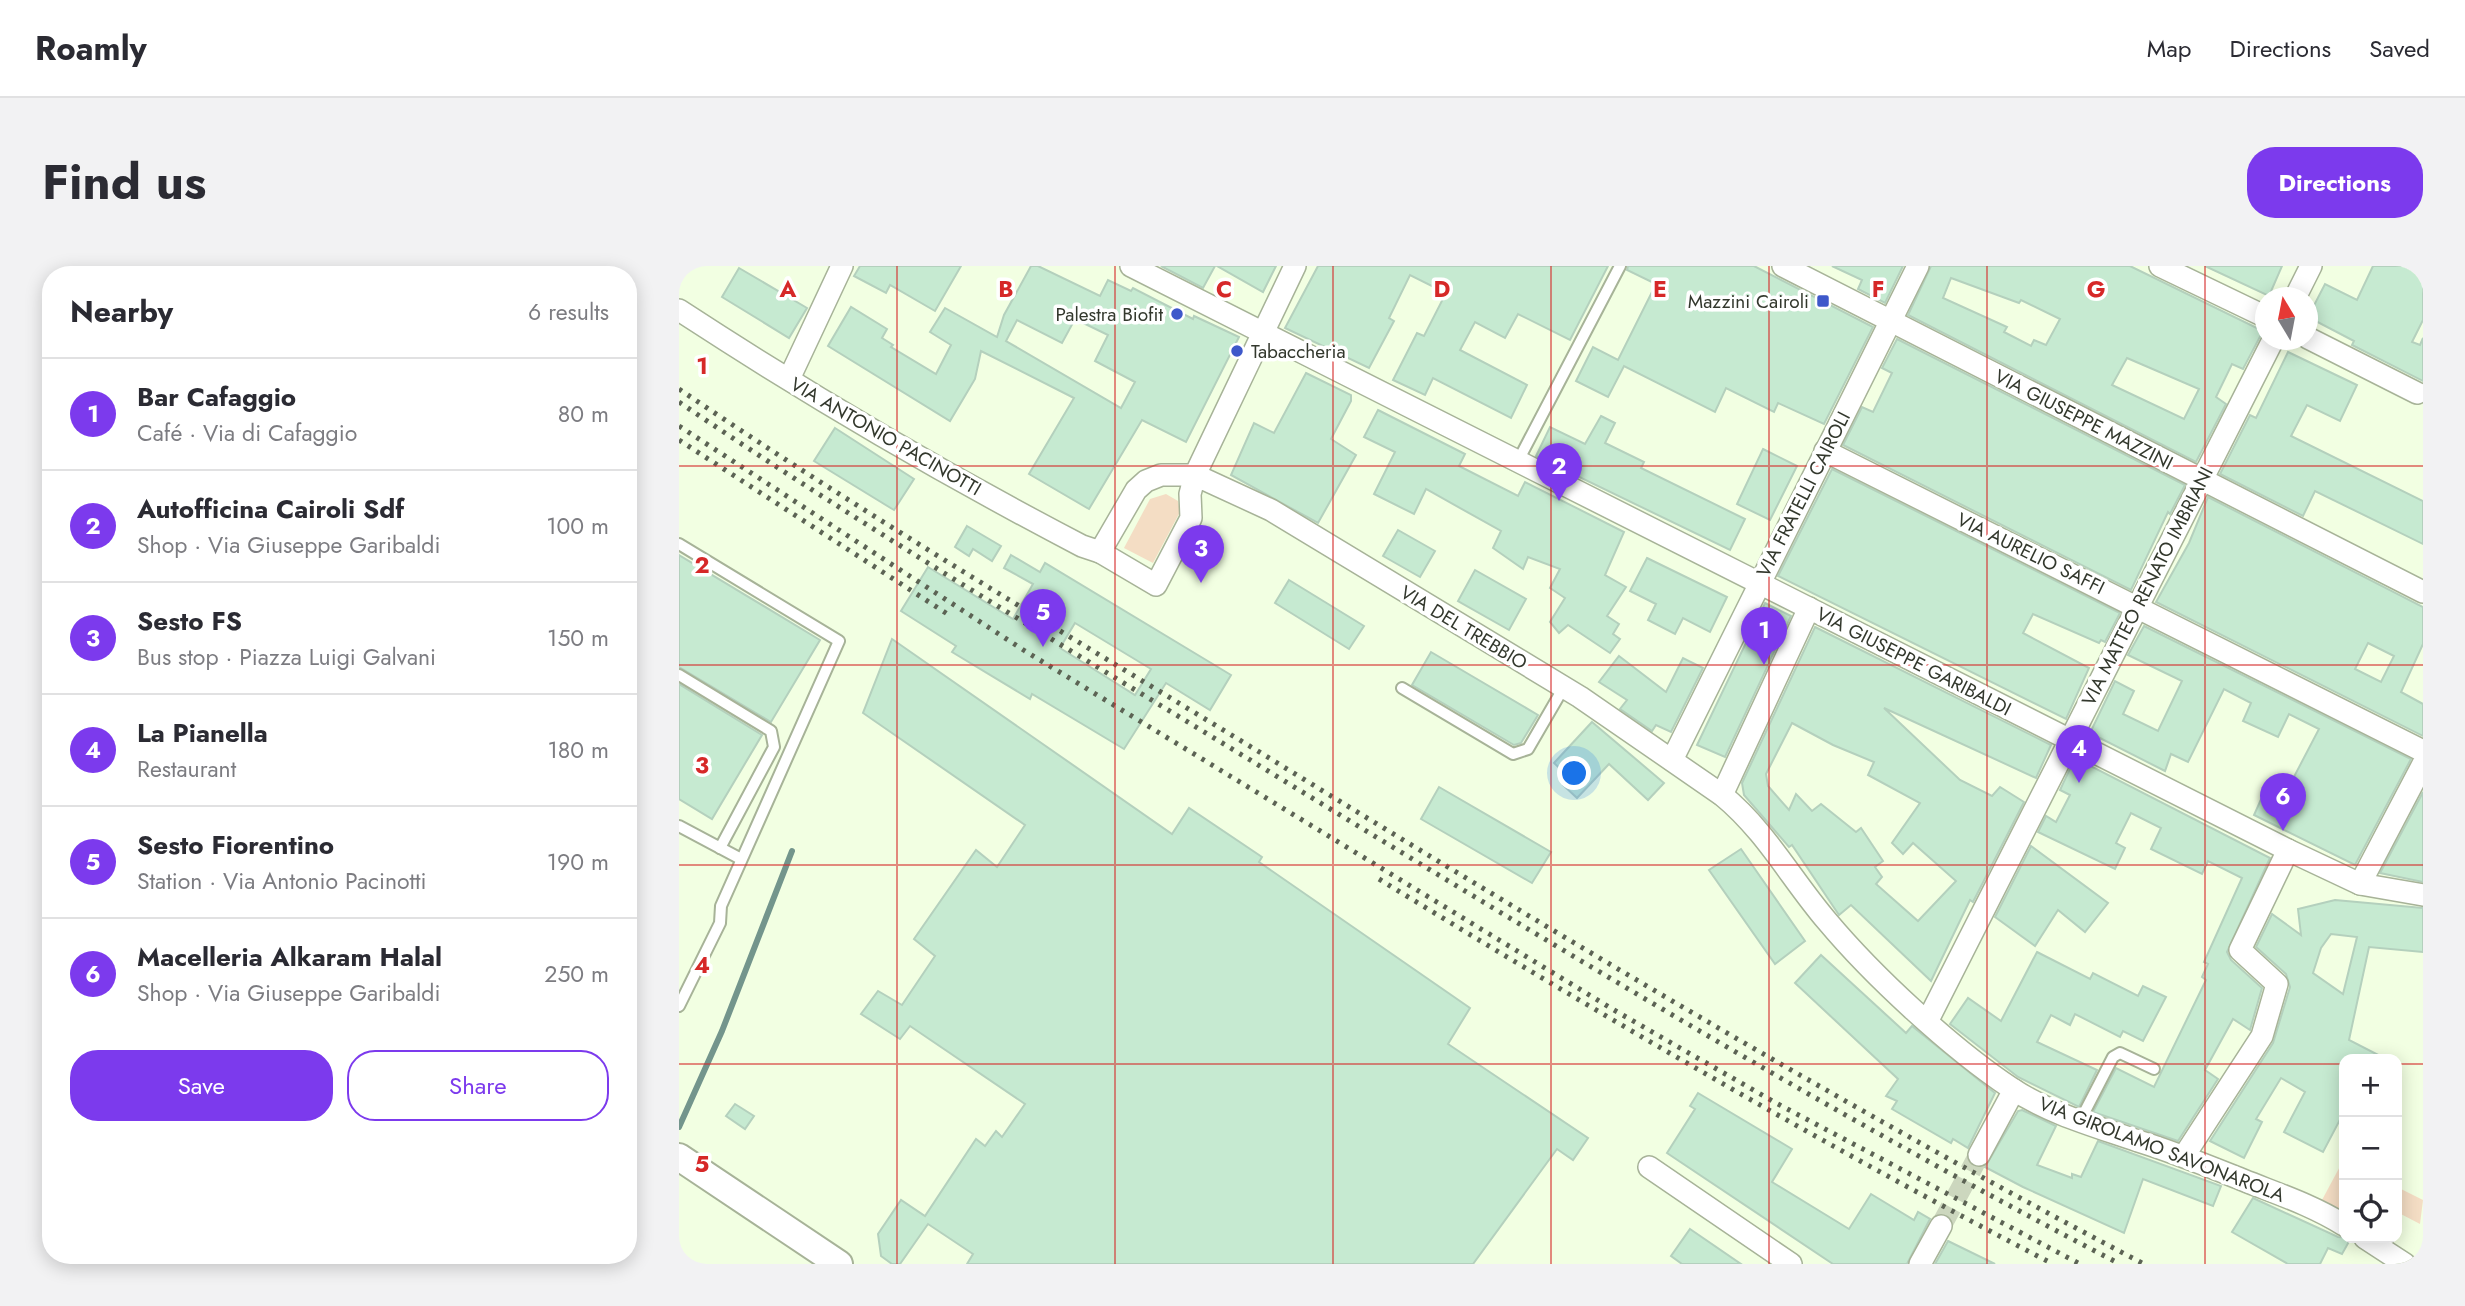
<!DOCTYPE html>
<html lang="en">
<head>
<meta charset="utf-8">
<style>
	:root { --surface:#fff; --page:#f2f2f3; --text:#2b2b33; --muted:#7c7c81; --line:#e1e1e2; --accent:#7c3aed }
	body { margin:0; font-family:Jost,sans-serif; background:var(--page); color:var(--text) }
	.controls { position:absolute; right:21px; bottom:21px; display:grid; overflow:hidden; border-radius:14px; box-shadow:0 4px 18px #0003 }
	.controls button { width:63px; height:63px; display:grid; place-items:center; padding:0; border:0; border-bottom:2px solid var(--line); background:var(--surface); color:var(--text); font:35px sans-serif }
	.compass { position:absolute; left:1576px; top:21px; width:63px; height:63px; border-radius:50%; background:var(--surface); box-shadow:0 4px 18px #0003; rotate:350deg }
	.you { position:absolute; left:896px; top:508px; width:24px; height:24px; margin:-18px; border:5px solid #fff; border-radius:50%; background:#1a73e8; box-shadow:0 0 0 10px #1a73e833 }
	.badge { display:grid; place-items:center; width:46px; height:46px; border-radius:50%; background:var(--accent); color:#fff; font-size:23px; font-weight:700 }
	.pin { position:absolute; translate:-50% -58px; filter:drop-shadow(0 2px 4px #0008) }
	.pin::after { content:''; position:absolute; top:37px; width:24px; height:21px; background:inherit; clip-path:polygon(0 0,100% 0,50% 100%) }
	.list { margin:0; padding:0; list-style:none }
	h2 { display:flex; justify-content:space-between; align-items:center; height:91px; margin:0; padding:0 28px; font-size:30px }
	h2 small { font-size:23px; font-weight:400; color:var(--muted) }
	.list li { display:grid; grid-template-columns:46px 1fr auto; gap:21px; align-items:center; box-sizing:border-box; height:112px; padding:0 28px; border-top:2px solid var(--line) }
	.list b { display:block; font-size:26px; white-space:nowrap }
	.list p { margin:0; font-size:23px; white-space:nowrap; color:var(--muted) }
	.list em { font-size:23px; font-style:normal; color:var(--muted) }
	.actions { display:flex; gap:14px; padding:21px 28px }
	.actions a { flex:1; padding:16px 0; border:2px solid var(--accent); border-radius:28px; text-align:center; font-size:24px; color:var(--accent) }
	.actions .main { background:var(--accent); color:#fff }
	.icon { flex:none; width:38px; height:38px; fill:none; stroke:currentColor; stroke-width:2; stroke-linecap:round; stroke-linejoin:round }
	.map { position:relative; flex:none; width:1744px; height:998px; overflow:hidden; border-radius:28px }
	header { display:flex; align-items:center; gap:42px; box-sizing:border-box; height:98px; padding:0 35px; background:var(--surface); border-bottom:2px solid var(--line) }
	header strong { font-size:33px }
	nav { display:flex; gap:38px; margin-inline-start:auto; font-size:24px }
	.intro { display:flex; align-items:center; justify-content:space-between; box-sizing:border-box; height:168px; padding:0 42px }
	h1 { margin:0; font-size:49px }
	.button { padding:18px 32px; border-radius:28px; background:var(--accent); color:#fff; font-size:24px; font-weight:700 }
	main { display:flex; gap:42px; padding:0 42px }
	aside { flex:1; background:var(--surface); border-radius:28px; box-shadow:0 4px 18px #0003 }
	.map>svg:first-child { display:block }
</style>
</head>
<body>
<header>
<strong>Roamly</strong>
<nav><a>Map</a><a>Directions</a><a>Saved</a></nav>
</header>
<div class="intro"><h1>Find us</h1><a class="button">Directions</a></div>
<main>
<aside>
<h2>Nearby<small>6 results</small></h2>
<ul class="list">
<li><span class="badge">1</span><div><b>Bar Cafaggio</b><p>Café · Via di Cafaggio</p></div><em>80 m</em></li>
<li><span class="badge">2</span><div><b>Autofficina Cairoli Sdf</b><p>Shop · Via Giuseppe Garibaldi</p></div><em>100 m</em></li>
<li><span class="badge">3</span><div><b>Sesto FS</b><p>Bus stop · Piazza Luigi Galvani</p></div><em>150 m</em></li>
<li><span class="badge">4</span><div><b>La Pianella</b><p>Restaurant</p></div><em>180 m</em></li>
<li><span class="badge">5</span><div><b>Sesto Fiorentino</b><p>Station · Via Antonio Pacinotti</p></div><em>190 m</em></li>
<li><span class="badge">6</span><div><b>Macelleria Alkaram Halal</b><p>Shop · Via Giuseppe Garibaldi</p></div><em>250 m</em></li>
</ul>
<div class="actions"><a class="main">Save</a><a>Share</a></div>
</aside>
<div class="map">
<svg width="1744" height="998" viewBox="0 0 1744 998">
	<rect width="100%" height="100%" fill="#f2ffe2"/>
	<g fill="#f4ddc4">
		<path d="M487,228L499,235L501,246L474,297L445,282L471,233Z"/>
		<path d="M1665,893V946L1643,934Z"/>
		<path d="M1718,921L1744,934L1741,958L1718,946Z"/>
	</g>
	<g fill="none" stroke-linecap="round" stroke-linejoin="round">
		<path stroke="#73958c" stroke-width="6" d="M0,861L43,765L113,585"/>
	</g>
	<g fill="#c6ead1" stroke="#b4d0bd" stroke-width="2" fill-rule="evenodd">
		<path d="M181,0H282L256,45L211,19L207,27L175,10Z"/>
		<path d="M352,0H359L421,30L429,14L452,25L454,22L514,53L515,50L560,71L507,176L463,154L410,243L350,208L395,132L302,85L296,113L271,155L149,80L172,41L208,63L203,72L214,79L212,81L257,108L272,79L251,66L266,42L318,71L325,49ZM396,53L429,69L416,95L456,116L442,142L327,75L338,54L383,77Z"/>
		<path d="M482,0H536L524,22Z"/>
		<path d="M538,0H597L584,26Z"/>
		<path d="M639,0H929L891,74L839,48L826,72L796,56L781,84L848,119L832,152L754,112L746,129L714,114L738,67L745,70L767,27L731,9L710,52L715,55L690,102L606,62Z"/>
		<path d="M949,0H1075L1194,61L1145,158L1099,137L1095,146L1047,122L1036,146L945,100L929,131L897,115L914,81L939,94L977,18L948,4Z"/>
		<path d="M1153,0H1224L1206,37L1179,23L1183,14Z"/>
		<path d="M1252,0H1451L1584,65L1564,103L1553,98L1537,131L1547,138L1517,196L1229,49ZM1272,12L1340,37L1342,34L1381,53L1367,79L1355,74L1352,80L1325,66L1328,61L1264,32ZM1448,92L1520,123L1505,153L1433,119Z"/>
		<path d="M1526,0H1603L1590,30Z"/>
		<path d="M1694,0H1725L1744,9V54L1733,76L1741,79L1744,72V115L1673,79L1675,75L1629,51L1646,18L1678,34Z"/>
		<path d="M60,2L128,42L110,72L43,31Z"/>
		<path d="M1218,73L1506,219L1491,248L1489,246L1452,324L1164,179L1183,141L1194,146L1213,107L1203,102Z"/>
		<path d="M1609,86L1678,119L1661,155L1628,139L1612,170L1744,235V278L1636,225L1624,250L1541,208L1571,149L1577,152Z"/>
		<path d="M627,107L672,129V135L652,173L677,189L639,257L552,209L575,157L595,167Z"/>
		<path d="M699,144L786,188L780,200L839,230L846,216L945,266L926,309L947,321L928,350L940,358L934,368L941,373L931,387L889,359L880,367L871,356L886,332L871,322L881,303L849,291L844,303L814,282L822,265L747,223L735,248L695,228L716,186L685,171Z"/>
		<path d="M922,150L936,157L926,177L965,196L962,202L1066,253L1051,284L857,190L871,161L906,178Z"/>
		<path d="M156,162L235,213L215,244L135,195Z"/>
		<path d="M1084,183L1118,200L1091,254L1058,238Z"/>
		<path d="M1153,203L1441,347L1426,376L1422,374L1420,377L1354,348L1344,367L1410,402L1387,453L1099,310Z"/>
		<path d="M1529,231L1744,341V378L1722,426L1744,438V470L1477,336L1510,277ZM1689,377L1715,390L1702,416L1676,403Z"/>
		<path d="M288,260L322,280L313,295L294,283L290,290L276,281Z"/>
		<path d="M719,264L756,285L741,311L704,290Z"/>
		<path d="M0,289L141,374L92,456L0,401Z"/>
		<path d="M332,289L361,306L366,297L552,409L531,444L487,417L445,483L353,428L351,433L273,386L277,380L222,345L249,301L334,353L354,318L325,302ZM396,357L472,403L456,429L381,382Z"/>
		<path d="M968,292L1048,331L1031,366L1004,352L996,368L969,354L977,338L951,325Z"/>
		<path d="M796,304L847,333L830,364L779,335Z"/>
		<path d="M610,314L685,360L670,383L596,337Z"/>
		<path d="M1086,337L1112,350L1046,491L1018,479Z"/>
		<path d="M1465,360L1732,493L1676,599L1575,549L1588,520L1606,528L1640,463L1610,448L1599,471L1564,455L1572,437L1545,423L1509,496L1492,488L1486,505L1411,467L1436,415L1455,425L1444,448L1479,465L1503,415L1449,389Z"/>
		<path d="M1136,361L1372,479L1357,512L1205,442L1281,514L1313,530L1321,521L1345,536L1294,636L1291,634L1252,715L1172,639L1160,649L1113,579L1110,581L1065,529L1063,517ZM1113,457L1154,479L1195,496L1189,509L1241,537L1213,577L1224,588L1234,577L1277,615L1239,655L1197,618L1203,611L1196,601L1204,595L1182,562L1177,566L1142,538L1133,545L1117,528L1110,544L1089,520L1087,508Z"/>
		<path d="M213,373L493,568L510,542L583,591L580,596L791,742L769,778L909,872L894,894L878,883L794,998H288L294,988L249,958L221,998H213L202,990L199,968L222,934L246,950L297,873L306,880L317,865L323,871L346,838L231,760L221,773L182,748L199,725L223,739L256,690L235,673L297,584L318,601L346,559L184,447Z"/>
		<path d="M752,386L859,449L842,477L835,479L733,419Z"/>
		<path d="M940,390L987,426L1004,392L1024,402L992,466L977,459L973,465L941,443L948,434L920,416Z"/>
		<path d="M0,418L83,469L33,553L0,533Z"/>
		<path d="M913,456L985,517L969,534L930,498L898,532L884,519L890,511L875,497Z"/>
		<path d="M1396,492L1591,592L1548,686L1552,694L1583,722L1571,764L1554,753L1526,804L1539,813L1499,875L1414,846L1437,802L1475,821L1527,714L1523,711L1529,698L1525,696L1563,612L1529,595L1523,608L1472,583L1482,562L1452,547L1437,577L1446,582L1436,603L1359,566L1367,550L1377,556L1391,529L1381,524Z"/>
		<path d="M760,521L872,586L853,617L742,553Z"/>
		<path d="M1744,526V616L1701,607Z"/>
		<path d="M1352,580L1429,637L1406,666L1379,644L1356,680L1316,651Z"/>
		<path d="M1062,583L1126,675L1096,698L1030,604Z"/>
		<path d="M1656,634L1744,642V686L1690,681L1670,774L1707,793H1665V846L1644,886L1605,866L1626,826L1602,812L1577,853L1583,856L1565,892L1531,875L1594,777L1611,721L1607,708L1577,681L1593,648L1622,669L1619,643ZM1652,668L1678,671L1664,728L1634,707L1642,682Z"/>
		<path d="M1358,686L1411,713L1414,707L1459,730L1464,720L1487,731L1464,775L1444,765L1441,771L1396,748L1391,759L1372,749L1358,776L1418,804L1400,841L1339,811L1271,758L1289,732L1322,755Z"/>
		<path d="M1142,689L1227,767L1233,760L1316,827L1289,882L1274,873L1272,877L1213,843L1218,835L1207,830L1219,813L1116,717Z"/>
		<path d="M1019,827L1113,883L1093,916L1170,963L1192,928L1235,954L1239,946L1251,953L1228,998H1154L988,887L1016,843L1011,840Z"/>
		<path d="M56,838L75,850L66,863L47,850Z"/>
		<path d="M1343,844L1377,860L1358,899L1393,912V908L1402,911L1419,875L1542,920L1534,940L1464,913L1445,967L1344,921L1306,901L1339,845Z"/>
		<path d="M1574,932L1659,971L1672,972L1663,988L1649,982L1641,998H1609L1553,966Z"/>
		<path d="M1011,963L1062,998H1003L992,990Z"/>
		<path d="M1269,975L1316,998H1256Z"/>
	</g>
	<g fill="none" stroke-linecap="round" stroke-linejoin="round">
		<path stroke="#ccd7be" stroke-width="21" stroke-dasharray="21 10" stroke-linecap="butt" d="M1262,960L1300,889"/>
		<defs>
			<g id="service">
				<path d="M839,195L941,0"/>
				<path d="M0,278L160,375L42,640L41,657L0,740"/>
				<path d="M0,409L92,465L95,481L41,582"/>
				<path d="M723,422L834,488L849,483L885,421"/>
				<path d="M0,560L62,593"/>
				<path d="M1401,855L1434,791L1441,787L1475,803"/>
			</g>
			<g id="minor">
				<path d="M452,0L1609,584L1681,618L1744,629"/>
				<path d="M616,0L516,209L511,228L512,252L477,319L421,286L457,224L467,215L482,209H516L592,244L901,431L1043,529C1087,565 1112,613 1148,655C1194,710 1273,783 1332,822C1371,848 1416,860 1459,875C1495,886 1529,900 1564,914C1599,928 1633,939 1665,959"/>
				<path d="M1104,0L1744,326"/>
				<path d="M1481,0L1587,51"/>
				<path d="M1616,32L1632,0"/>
				<path d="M0,44C130,129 265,208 403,280L421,286"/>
				<path d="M1629,72L1738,127"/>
				<path d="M110,113L163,0"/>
				<path d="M1146,185L1744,485"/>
				<path d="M993,494L1239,0"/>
				<path d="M1043,529L1130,342"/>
				<path d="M1681,618L1744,498"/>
				<path d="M1249,754L1594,74"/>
				<path d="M1300,889L1335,824"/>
				<path d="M1505,890L1583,770L1598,718L1561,684L1609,584"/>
				<path d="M970,901L1112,998"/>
				<path d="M1686,972L1726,998"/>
				<path d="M1241,998L1262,960"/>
			</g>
			<path id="tertiary" d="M0,891L160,998"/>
		</defs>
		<use href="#service" stroke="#a7b398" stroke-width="14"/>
		<use href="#minor" stroke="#a7b398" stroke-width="24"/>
		<use href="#tertiary" stroke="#a7b398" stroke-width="30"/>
		<use href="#service" stroke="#fff" stroke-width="10"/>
		<use href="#minor" stroke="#fff" stroke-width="21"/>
		<use href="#tertiary" stroke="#fff" stroke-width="26"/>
		<g stroke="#5c6354" stroke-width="5" stroke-dasharray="3.5 7" stroke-linecap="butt">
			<path d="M0,123C189,251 387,368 582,487C872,665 1163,840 1465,998"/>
			<path d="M0,136C193,267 395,386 594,508C872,678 1151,848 1441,998"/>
			<path d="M0,160L346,385L935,744L1097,837L1401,998"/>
			<path d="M0,174L270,349"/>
			<path d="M700,613C921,749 1144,879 1374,998"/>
		</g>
	</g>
	<path fill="none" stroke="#d62828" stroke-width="2" stroke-opacity="0.55" d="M218,0V998M436,0V998M654,0V998M872,0V998M1090,0V998M1308,0V998M1526,0V998M0,200H1744M0,399H1744M0,599H1744M0,798H1665M1718,798H1744"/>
	<g fill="#3e58ca" stroke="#fff" stroke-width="2.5">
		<rect x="1137" y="28" width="14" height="14" rx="3.5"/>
		<circle cx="498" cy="48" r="7"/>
		<circle cx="558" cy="85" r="7"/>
	</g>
	<g text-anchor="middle" stroke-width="7" stroke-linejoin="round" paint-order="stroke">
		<g font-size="19" fill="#33382d" stroke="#fff" text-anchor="end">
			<text x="1130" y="42">Mazzini Cairoli</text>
			<text x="484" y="55">Palestra Biofit</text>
			<text x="572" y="92" text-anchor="start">Tabaccheria</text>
		</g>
		<g font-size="19" fill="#33382d" stroke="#fff">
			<text transform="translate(1405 153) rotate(27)" y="7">VIA GIUSEPPE MAZZINI</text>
			<text transform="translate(207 170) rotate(30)" y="7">VIA ANTONIO PACINOTTI</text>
			<text transform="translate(1124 228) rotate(-63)" y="7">VIA FRATELLI CAIROLI</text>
			<text transform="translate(1352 287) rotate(26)" y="7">VIA AURELIO SAFFI</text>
			<text transform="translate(1468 320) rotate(-63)" y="7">VIA MATTEO RENATO IMBRIANI</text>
			<text transform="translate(785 361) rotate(31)" y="7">VIA DEL TREBBIO</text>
			<text transform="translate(1235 395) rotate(27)" y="7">VIA GIUSEPPE GARIBALDI</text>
			<text transform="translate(1483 883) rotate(21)" y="7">VIA GIROLAMO SAVONAROLA</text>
		</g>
	</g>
	<g font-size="23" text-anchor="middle" font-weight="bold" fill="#d62828" stroke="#fff" stroke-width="7" stroke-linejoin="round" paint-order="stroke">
		<text x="109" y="31">A</text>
		<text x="327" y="31">B</text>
		<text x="545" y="31">C</text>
		<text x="763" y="31">D</text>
		<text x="981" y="31">E</text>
		<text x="1199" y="31">F</text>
		<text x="1417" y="31">G</text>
		<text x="23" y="108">1</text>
		<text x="23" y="307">2</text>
		<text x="23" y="507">3</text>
		<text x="23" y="707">4</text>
		<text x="23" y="906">5</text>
	</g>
</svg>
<div class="controls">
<button>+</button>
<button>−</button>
<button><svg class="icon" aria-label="locate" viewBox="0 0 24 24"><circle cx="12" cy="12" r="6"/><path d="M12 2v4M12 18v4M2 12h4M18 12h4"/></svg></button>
</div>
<svg class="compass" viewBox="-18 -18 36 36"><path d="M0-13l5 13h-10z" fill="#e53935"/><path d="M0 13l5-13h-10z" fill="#7c7c81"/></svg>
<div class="you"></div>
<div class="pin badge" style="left:1085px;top:399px">1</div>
<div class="pin badge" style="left:880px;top:235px">2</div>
<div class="pin badge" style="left:522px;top:317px">3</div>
<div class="pin badge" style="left:1400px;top:517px">4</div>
<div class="pin badge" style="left:364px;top:381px">5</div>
<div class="pin badge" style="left:1604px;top:565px">6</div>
</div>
</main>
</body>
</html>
